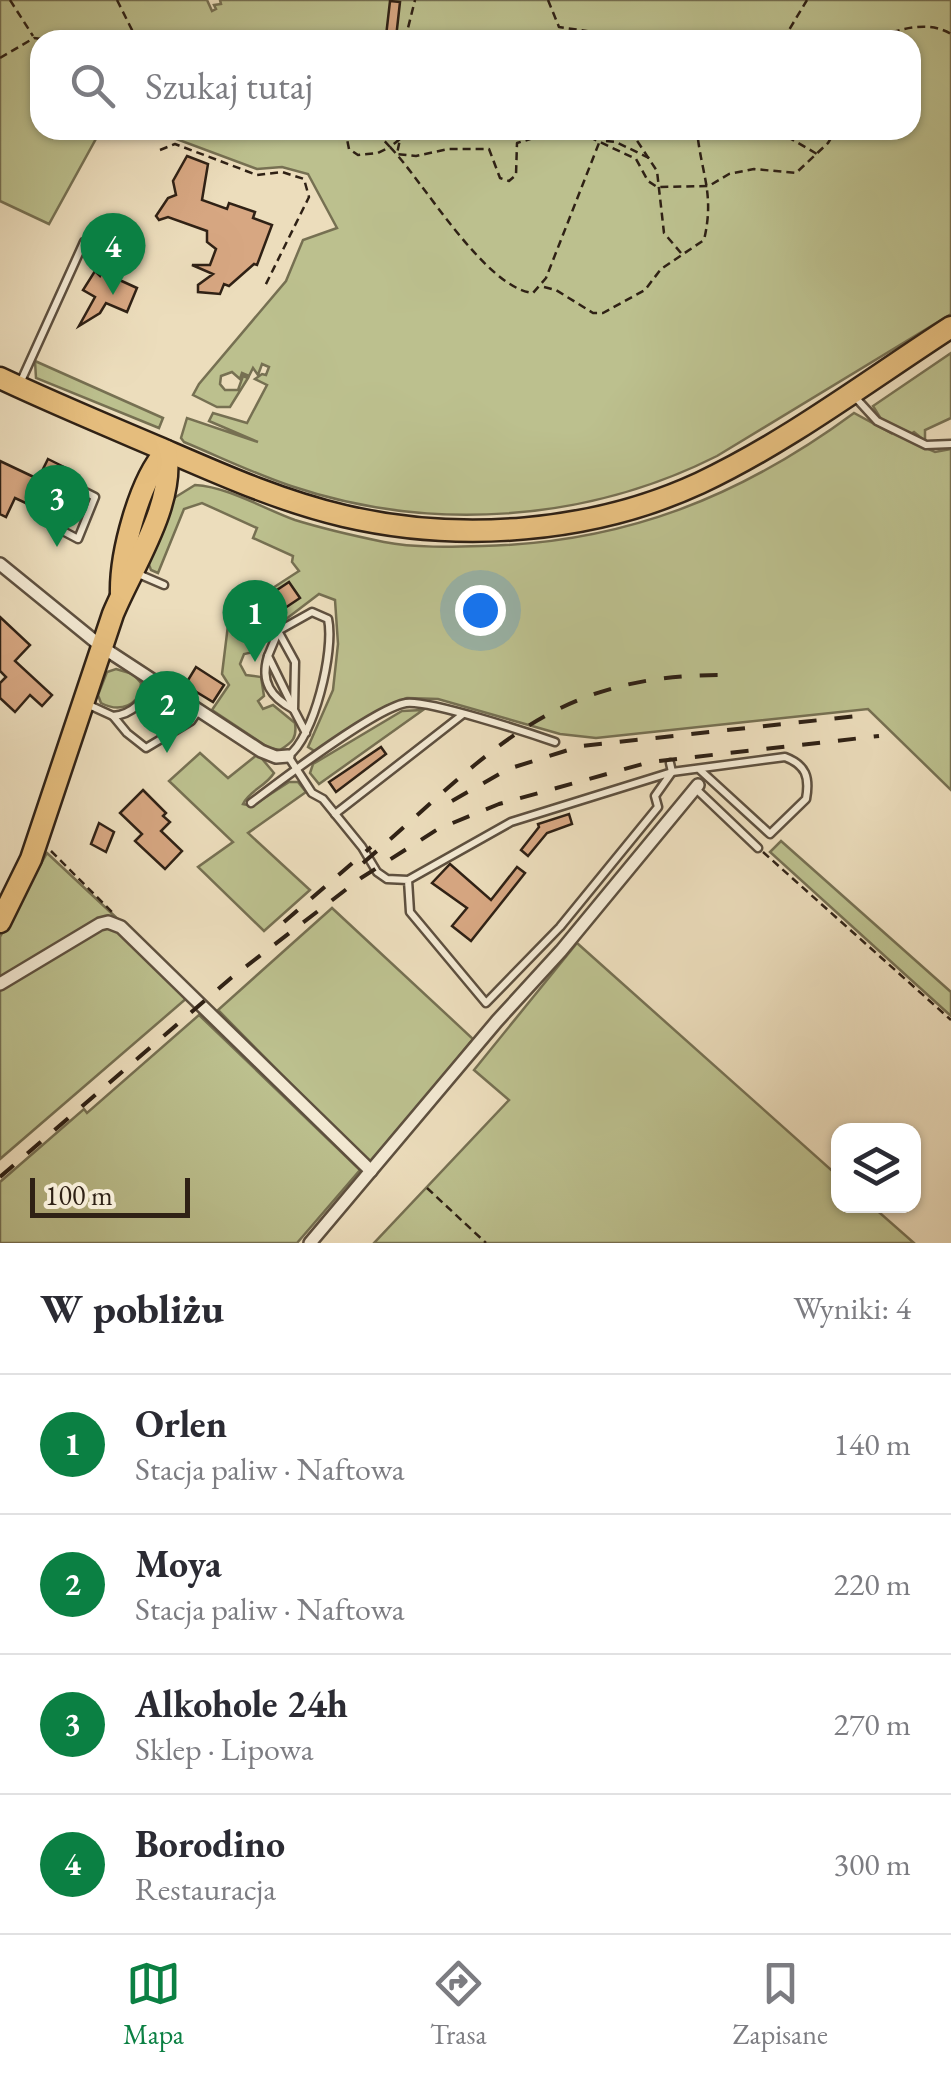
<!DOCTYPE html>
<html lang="pl">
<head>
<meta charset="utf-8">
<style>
	:root { --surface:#fff; --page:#f7f7f7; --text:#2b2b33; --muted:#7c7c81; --line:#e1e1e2; --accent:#0b8043 }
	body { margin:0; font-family:"EB Garamond",serif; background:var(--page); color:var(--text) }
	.controls { position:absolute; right:30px; bottom:30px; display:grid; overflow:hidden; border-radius:20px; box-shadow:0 2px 8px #0004 }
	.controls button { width:90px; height:90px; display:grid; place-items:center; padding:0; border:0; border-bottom:2px solid var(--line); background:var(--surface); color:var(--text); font:50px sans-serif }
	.scale { position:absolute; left:30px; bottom:25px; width:160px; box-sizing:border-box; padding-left:10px; border:5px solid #2f2115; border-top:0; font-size:28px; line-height:35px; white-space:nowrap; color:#2f2115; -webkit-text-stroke:8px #f3e9d3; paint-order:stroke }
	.you { position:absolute; left:480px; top:610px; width:35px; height:35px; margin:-25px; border:8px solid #fff; border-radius:50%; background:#1a73e8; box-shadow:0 0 0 15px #1a73e833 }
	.badge { display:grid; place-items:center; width:65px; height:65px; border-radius:50%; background:var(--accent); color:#fff; font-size:32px; font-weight:700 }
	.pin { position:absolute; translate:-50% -82px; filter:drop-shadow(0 2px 5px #0008) }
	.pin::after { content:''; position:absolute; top:52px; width:35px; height:30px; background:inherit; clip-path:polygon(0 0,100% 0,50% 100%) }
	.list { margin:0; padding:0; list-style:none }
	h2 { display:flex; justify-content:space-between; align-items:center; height:130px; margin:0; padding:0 40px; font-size:42px }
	h2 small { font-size:32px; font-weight:400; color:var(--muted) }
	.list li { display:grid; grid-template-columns:65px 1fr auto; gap:30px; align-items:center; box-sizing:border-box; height:140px; padding:0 40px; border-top:2px solid var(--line) }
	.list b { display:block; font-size:38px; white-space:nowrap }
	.list p { margin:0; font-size:32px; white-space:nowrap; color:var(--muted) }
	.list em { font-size:32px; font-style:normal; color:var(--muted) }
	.icon { flex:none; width:55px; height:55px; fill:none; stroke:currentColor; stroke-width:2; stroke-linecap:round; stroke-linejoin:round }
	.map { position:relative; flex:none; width:951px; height:1243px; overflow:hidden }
	.search { position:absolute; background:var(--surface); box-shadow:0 2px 8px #0004; left:30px; right:30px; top:30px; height:110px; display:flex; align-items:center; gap:25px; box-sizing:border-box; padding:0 35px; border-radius:30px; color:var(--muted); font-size:38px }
	.sheet { height:690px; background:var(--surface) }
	nav { display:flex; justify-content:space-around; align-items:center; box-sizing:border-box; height:140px; border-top:2px solid var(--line); background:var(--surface); font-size:28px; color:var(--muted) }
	nav a { display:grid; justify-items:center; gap:5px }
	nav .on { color:var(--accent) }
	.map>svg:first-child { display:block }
</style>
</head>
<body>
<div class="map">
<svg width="951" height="1243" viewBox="0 0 951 1243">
	<rect width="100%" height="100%" fill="#ecddbc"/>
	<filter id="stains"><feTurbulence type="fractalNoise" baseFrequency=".002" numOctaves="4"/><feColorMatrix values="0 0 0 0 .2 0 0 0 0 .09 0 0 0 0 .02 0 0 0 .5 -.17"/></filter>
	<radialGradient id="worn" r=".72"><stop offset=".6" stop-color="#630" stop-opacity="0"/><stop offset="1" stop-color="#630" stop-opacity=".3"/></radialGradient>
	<g fill="#bcc08e" stroke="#767052" stroke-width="2.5" fill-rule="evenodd">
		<path d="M0,0H207L212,11L216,9L214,5L221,4L220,0H951V314L717,456C586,522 430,533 291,486C255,474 220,457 184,442L181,438L187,418L258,442L209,421L213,413L247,423L267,385L255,379L262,374L266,375L269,367L262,364L258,375L253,368L249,376L242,373L240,379L232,372L221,376L220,384L225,390H238L243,376L248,378L230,407H217L193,395L199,384L286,281L303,240L337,228L308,174L282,167L257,169L163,134L132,132L97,137L49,224L0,201ZM40,40H911V130H40Z"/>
		<path d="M951,353V418L925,430V441L914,432L904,438L935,452L951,449V790L868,709L596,738L560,734L438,699L407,698L386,706L316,752L308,747L333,690L338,644L335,600L319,594L273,629L261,628L258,651L244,654L240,664L246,675L261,677L264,696L258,701L263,709L273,705L295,723C297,738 293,742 280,750L269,748L212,710L229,685L222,674L229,617L241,609L246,615L248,604L299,571L292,562L293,556L253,538L257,528L202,503L184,509L158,573L151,570L148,562L174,498L195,485C229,487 264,509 295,520C324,529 355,536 384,542C415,548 451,547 482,546C624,543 740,497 854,413L889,432L873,406Z"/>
		<path d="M35,361L163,418L159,428L36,378Z"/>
		<path d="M116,669L133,674L141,683C140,706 120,713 101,703L98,695L107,672Z"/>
		<path d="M158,692L182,706L186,714L183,722L170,727L151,710L148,699Z"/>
		<path d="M402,711L423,710L319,784L310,773L313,764Z"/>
		<path d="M200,753L228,778L258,754L274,773C266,786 249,791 243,804L252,806L289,782H298L306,792L248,833L310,890L264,931L198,867L233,842L169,781Z"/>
		<path d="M781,841L951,992V1016L770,852Z"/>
		<path d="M47,853L195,991L0,1159V937Z"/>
		<path d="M332,908L473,1039L371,1165L218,1010Z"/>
		<path d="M577,943L838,1176V1206H872L914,1243H374L509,1100L474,1070Z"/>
		<path d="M199,1015L360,1170L297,1243H0V1182L84,1109L87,1113Z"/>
	</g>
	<g fill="#d7a782" stroke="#2f2115" stroke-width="2.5">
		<path d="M390,1L400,2L396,38L386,36Z"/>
		<path d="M187,156L208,164L202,200L227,209L229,203L255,212L253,218L272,225L257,265L254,264L229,286L224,284L220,294L198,292V285L213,274L192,265H210L216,249L207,242V231L168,217L159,220L156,216L168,198L176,195L173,181Z"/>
		<path d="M95,271L100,276L102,272L137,288L127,312L106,303L100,313L79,326L95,297L83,290Z"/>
		<path d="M48,459L66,468L45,512L15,498L6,517L0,514V461L38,479Z"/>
		<path d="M289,582L300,598L264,622L253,606Z"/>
		<path d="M0,617L30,645L15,661L52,695L42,706L30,695L15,712L0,698V683L6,677L0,671Z"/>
		<path d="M196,667L224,685L213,702L185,685Z"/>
		<path d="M381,747L386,754L336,792L329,782Z"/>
		<path d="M143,790L166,813L163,816L170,822L161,831L182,851L165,869L135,841L142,834L120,813Z"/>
		<path d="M569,814L572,824L547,833L528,856L521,850L539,827L538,824Z"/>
		<path d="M99,823L114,832L106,852L91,844Z"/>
		<path d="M450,864L491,900L517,867L525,873L471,941L452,926L467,908L432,883Z"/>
	</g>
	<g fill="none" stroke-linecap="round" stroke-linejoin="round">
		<defs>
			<g id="service">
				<path d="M21,381L84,242"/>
				<path d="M855,397L877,421L926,445L951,444"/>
				<path d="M79,489L95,497L78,539L61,530L71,500Z"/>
				<path d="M136,573L164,585"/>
				<path d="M278,632L268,656L293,707"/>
				<path d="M268,656C260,682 271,697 293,709"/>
				<path d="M89,705L113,716L127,733L146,748L191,721L198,711"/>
				<path d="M139,706L169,736"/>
				<path d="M113,716C136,714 143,699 154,681"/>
				<path d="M306,733L294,710L295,662L278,631L312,612L328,619C335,650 314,738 288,756L312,793L323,799L362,847L377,872L387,879L408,880L511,822L672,772L655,796L658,807L560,927L486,1003L410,912L408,880"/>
				<path d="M670,763L672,772L785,757C806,765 810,777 806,799L770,834L699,769"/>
				<path d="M695,788L758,848"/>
				<path d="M251,803C280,781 375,708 406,703C429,700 529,733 555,742"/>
				<path d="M335,814L462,715"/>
			</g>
			<g id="minor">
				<path d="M0,564L102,647L261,751L276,757L288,756"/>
				<path d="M0,984L100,924L108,922L121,927L371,1171"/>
				<path d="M310,1243L497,1021L561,951L698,785"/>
			</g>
			<g id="primary">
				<path d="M0,378C53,403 106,425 160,448C220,474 280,501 344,516C460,543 592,533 700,483C789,441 869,380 951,327"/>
				<path d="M121,594C120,554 139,481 166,451"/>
				<path d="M0,922L31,859L113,614C132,568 176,503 166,451"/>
			</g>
		</defs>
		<use href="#service" stroke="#5e503f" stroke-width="11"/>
		<use href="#minor" stroke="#5e503f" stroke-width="16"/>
		<use href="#primary" stroke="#2f2115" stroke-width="25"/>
		<g stroke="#2f2115" stroke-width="2.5" stroke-dasharray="8 5" stroke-linecap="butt">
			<path d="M10,0L33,36"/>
			<path d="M117,0L137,40"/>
			<path d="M548,0L559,27L647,40"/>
			<path d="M405,40L415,0"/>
			<path d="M783,40L807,0"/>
			<path d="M867,40C894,32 925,18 951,34"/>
			<path d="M0,58L34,38L48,40"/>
			<path d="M197,130C215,145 233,137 253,130"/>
			<path d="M353,130L347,139L349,149L358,155L378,153L390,147L379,135L365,130"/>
			<path d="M398,130L400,139L397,154L416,156L448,149H489L500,178L509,181L516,175L517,143L547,134L585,135L636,159L648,181L657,187L709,186L729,174L754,169L796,173L828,143L836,130"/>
			<path d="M630,130L657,171L664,233L681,253"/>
			<path d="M776,130L817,154"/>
			<path d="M587,135L609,130"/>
			<path d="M400,139L390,147C423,181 485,288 533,293L546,278L599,143"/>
			<path d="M606,141L616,142L651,159"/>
			<path d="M160,150L175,144L257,175L282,172L304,179L309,197L265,286"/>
			<path d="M544,287L556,290L593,313H603L645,290L661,269L704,240C715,193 701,174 697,130"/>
			<path d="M51,851L113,913"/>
			<path d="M763,852L951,1020"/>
			<path d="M427,1188L486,1243"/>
		</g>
		<use href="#service" stroke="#f3e9d3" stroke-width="6"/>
		<use href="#minor" stroke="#f3e9d3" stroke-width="11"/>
		<use href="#primary" stroke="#e6be7e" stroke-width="20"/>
		<g stroke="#2f2115" stroke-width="4" stroke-dasharray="18 18" stroke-linecap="butt">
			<path d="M452,801L508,769L581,746L866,715"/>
			<path d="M363,863C488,756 548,673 727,675"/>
			<path d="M284,922L371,847"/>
			<path d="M0,1177L231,978L361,878L438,829L499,804L650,762L879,736"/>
		</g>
	</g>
	<rect width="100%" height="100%" filter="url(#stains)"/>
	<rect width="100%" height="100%" fill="url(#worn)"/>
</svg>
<div class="controls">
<button><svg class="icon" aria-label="layers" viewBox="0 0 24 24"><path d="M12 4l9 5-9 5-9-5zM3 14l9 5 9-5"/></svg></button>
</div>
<div class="scale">100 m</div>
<div class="you"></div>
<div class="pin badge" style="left:255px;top:662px">1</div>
<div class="pin badge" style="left:167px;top:753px">2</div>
<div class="pin badge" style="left:57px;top:547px">3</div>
<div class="pin badge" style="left:113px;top:295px">4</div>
<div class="search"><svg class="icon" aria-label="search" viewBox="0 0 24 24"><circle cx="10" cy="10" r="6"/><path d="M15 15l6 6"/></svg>Szukaj tutaj</div>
</div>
<section class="sheet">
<h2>W pobliżu<small>Wyniki: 4</small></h2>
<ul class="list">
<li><span class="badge">1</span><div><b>Orlen</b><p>Stacja paliw · Naftowa</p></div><em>140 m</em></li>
<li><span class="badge">2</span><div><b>Moya</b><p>Stacja paliw · Naftowa</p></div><em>220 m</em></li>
<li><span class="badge">3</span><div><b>Alkohole 24h</b><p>Sklep · Lipowa</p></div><em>270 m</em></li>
<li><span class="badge">4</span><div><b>Borodino</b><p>Restauracja</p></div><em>300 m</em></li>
</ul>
</section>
<nav>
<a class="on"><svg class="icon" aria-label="map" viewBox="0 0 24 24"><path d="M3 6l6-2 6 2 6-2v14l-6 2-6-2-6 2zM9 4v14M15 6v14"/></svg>Mapa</a>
<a><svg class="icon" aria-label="directions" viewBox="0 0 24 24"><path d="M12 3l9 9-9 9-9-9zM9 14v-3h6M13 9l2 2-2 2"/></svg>Trasa</a>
<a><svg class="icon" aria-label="saved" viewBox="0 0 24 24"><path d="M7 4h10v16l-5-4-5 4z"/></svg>Zapisane</a>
</nav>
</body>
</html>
